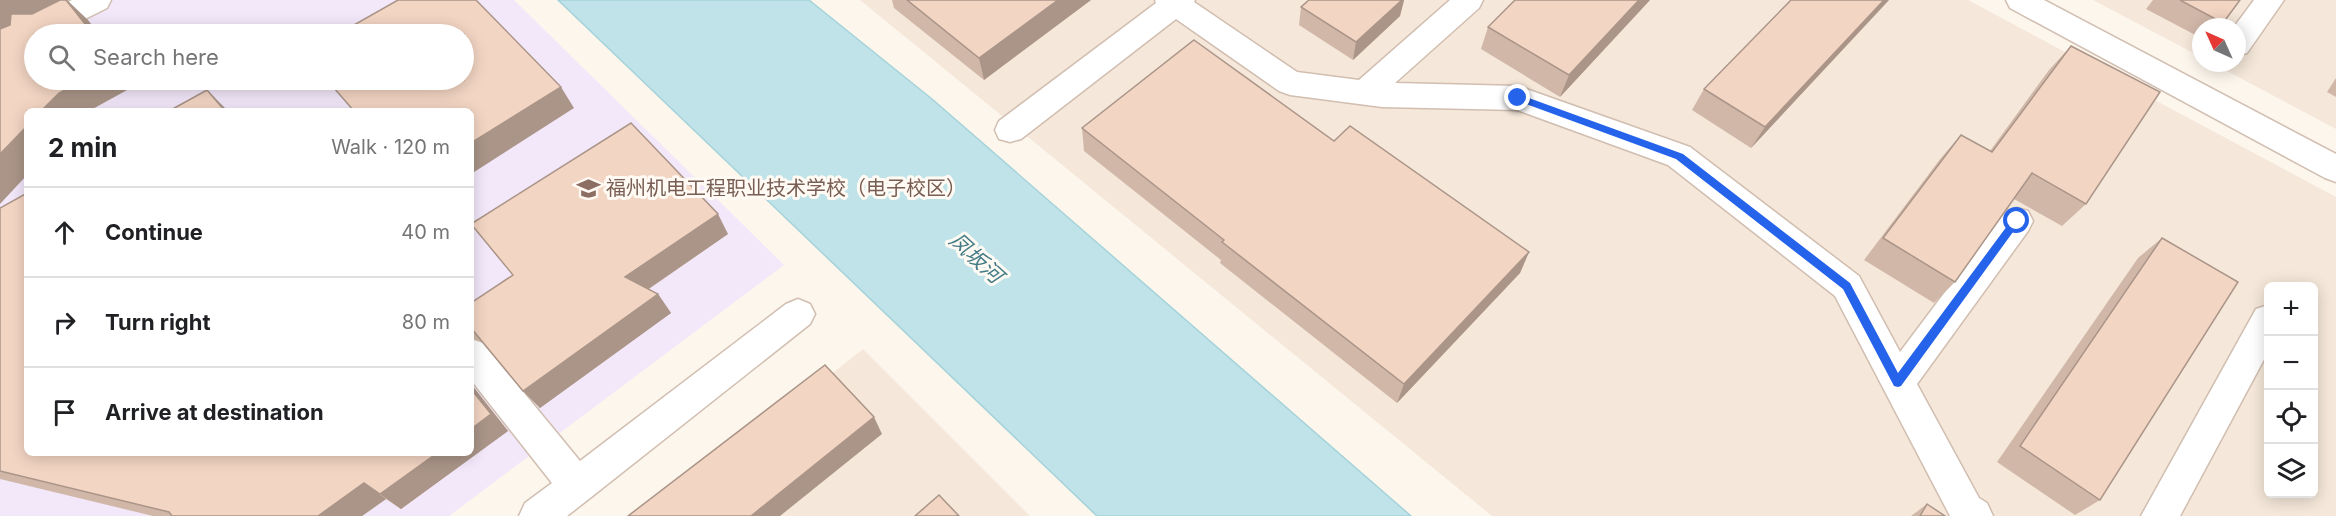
<!DOCTYPE html>
<html lang="en">
<head>
<meta charset="utf-8">
<style>
	:root { --surface:#fff; --page:#f2f2f2; --text:#202124; --muted:#757577; --line:#e0e0e0 }
	body { margin:0; font-family:Inter,"Noto Sans SC",sans-serif; background:var(--page); color:var(--text) }
	.controls { position:absolute; right:18px; bottom:18px; display:grid; overflow:hidden; border-radius:9px; box-shadow:0 3px 15px #0003 }
	.controls button { width:54px; height:54px; display:grid; place-items:center; padding:0; border:0; border-bottom:2px solid var(--line); background:var(--surface); color:var(--text); font:30px sans-serif }
	.compass { position:absolute; left:2192px; top:18px; width:54px; height:54px; border-radius:50%; background:var(--surface); box-shadow:0 3px 15px #0003; rotate:315deg }
	.stop { position:absolute; width:18px; height:18px; margin:-14px; border:4px solid #2563eb; border-radius:50%; background:#fff }
	.stop.end { background:#2563eb; border-color:#fff; box-shadow:0 2px 6px #0008 }
	.list { margin:0; padding:0; list-style:none }
	h2 { display:flex; justify-content:space-between; align-items:center; height:78px; margin:0; padding:0 24px; font-size:26px }
	h2 small { font-size:20px; font-weight:400; color:var(--muted) }
	.list li { display:grid; grid-template-columns:39px 1fr auto; gap:18px; align-items:center; box-sizing:border-box; height:90px; padding:0 24px; border-top:2px solid var(--line) }
	.list b { display:block; font-size:22px; white-space:nowrap }
	.list em { font-size:20px; font-style:normal; color:var(--muted) }
	.icon { flex:none; width:33px; height:33px; fill:none; stroke:currentColor; stroke-width:2; stroke-linecap:round; stroke-linejoin:round }
	.map { position:relative; flex:none; width:2336px; height:516px; overflow:hidden }
	.search { position:absolute; background:var(--surface); box-shadow:0 3px 15px #0003; left:24px; top:24px; width:450px; height:66px; display:flex; align-items:center; gap:15px; box-sizing:border-box; padding:0 21px; border-radius:33px; color:var(--muted); font-size:22px }
	.panel { position:absolute; background:var(--surface); box-shadow:0 3px 15px #0003; left:24px; top:108px; width:450px; height:348px; border-radius:9px }
	.map>svg:first-child { display:block }
</style>
</head>
<body>
<div class="map">
<svg width="2336" height="516" viewBox="0 0 2336 516">
	<rect width="100%" height="100%" fill="#fdf6ec"/>
	<g fill="#f5e8da" fill-rule="evenodd">
		<path d="M860,0H1968L2336,197V516H1492ZM2268,286H2314V494H2268Z"/>
		<path d="M2093,0H2336V129L2212,63H2237V27H2201V57Z"/>
		<path d="M863,349L1030,516H653Z"/>
	</g>
	<path fill="#f3e8fa" fill-rule="evenodd" d="M0,0H514L784,265L449,516H0ZM34,34H464V80H34ZM27,111H471V453H27Z"/>
	<path fill="#bfe3e8" stroke="#a5d3da" stroke-width="1.5" d="M558,0H809L932,99L1411,516H1097Z"/>
	<g fill="none" stroke-linecap="round" stroke-linejoin="round">
		<defs>
			<g id="minor">
				<path d="M72,0H111L107,8L55,34H34V45L0,61V37Z"/>
				<path d="M1155,0H1195L1194,2L1297,72L1359,80L1450,0H1483L1479,8L1395,83L1518,86L1690,147L1859,276L1900,352L2006,211L2017,208L2028,211L2033,221L2028,231L1917,384L1979,498L1987,503L1993,516H1950L1835,296L1668,165L1517,110L1382,107L1290,95L1279,91L1176,19L1021,139L1010,142L999,139L995,130L999,121L1156,3Z"/>
				<path d="M2006,0H2044L2336,154V182L2325,178L2010,8Z"/>
				<path d="M2254,0H2284L2247,53L2237,56V27H2234Z"/>
				<path d="M798,299L810,304L815,314L810,324L590,498L567,516H519L525,503L552,483L471,380V339L483,343L580,461L786,304Z"/>
				<path d="M2268,305V352L2180,516H2141L2256,309Z"/>
			</g>
		</defs>
		<use href="#minor" stroke="#d1beb0" stroke-width="3"/>
		<use href="#minor" fill="#fff" fill-rule="evenodd"/>
	</g>
	<g fill="#d1b7a8">
		<path d="M892,0H1091L984,80L894,8Z"/>
		<path d="M1309,0H1404L1400,16L1353,60L1299,25L1301,7Z"/>
		<path d="M1650,0L1560,97L1481,49L1488,27Z"/>
		<path d="M1889,0L1751,148L1692,110L1704,89Z"/>
		<path d="M2153,0H2240L2223,23L2218,27H2201V38L2146,9Z"/>
		<path d="M2071,46L2086,204L2062,226L2014,199L1955,282L1934,303L1864,260L1941,158L1961,135L1990,151L2049,70Z"/>
		<path d="M2336,78V97L2327,92Z"/>
		<path d="M1082,128L1334,141L1529,252L1520,273L1397,403L1220,263L1221,260L1084,151Z"/>
		<path d="M0,208L27,453H471V384L508,431L401,509L386,499L362,516H153L0,479Z"/>
		<path d="M728,234L649,289L658,294L671,313L540,408L523,391L481,341L471,338V303Z"/>
		<path d="M2162,238L2100,500L2075,515L1997,462L2138,258Z"/>
		<path d="M1927,504L1945,516H1911Z"/>
	</g>
	<g fill="#aa9588">
		<path d="M0,0H67L88,20L99,34H0Z"/>
		<path d="M1058,0H1091L984,80L979,58Z"/>
		<path d="M1402,0H1404L1400,16L1353,60L1356,42Z"/>
		<path d="M1639,0H1650L1560,97L1569,75Z"/>
		<path d="M1884,0H1889L1751,148L1765,127Z"/>
		<path d="M83,80H134L138,84L89,111H41L59,93Z"/>
		<path d="M561,87L574,108L471,174V143Z"/>
		<path d="M207,90L228,111H225Z"/>
		<path d="M27,126V175L0,204V154Z"/>
		<path d="M718,214L728,234L638,296L625,277Z"/>
		<path d="M1529,252L1520,273L1397,403L1404,384Z"/>
		<path d="M658,294L671,313L540,408L523,391Z"/>
		<path d="M471,384L508,431L401,509L380,494L437,453H471Z"/>
		<path d="M874,417L882,434L780,516H751Z"/>
		<path d="M364,483L386,499L362,516H318Z"/>
	</g>
	<g fill="#f3d5c3" stroke="#aa9588" stroke-width="1.5">
		<path d="M60,0H66L93,34H34V80H83L59,93L41,111H27V126L0,154V29L10,25L11,14H32Z"/>
		<path d="M398,0H476L561,87L471,143V111H354L327,80H464V34H338Z"/>
		<path d="M907,0H1058L979,58Z"/>
		<path d="M1309,0H1402L1356,42L1301,7Z"/>
		<path d="M1515,0H1639L1569,75L1488,27Z"/>
		<path d="M1791,0H1884L1765,127L1704,89Z"/>
		<path d="M2180,0H2240L2223,23Z"/>
		<path d="M1194,40L1334,141L1350,126L1529,252L1404,384L1222,242L1224,240L1082,128Z"/>
		<path d="M2071,46L2160,92L2086,204L2032,173L1955,282L1883,238L1961,135L1992,152Z"/>
		<path d="M207,90L225,111H169Z"/>
		<path d="M631,123L718,214L625,277L658,294L523,391L471,328V303L513,275L471,224Z"/>
		<path d="M27,193V453H437L380,494L364,483L318,516H172L169,512L0,471V208Z"/>
		<path d="M2162,238L2238,282L2100,500L2020,446Z"/>
		<path d="M825,365L874,417L751,516H628Z"/>
		<path d="M471,389L491,414L471,429Z"/>
		<path d="M939,495L959,516H915Z"/>
		<path d="M1927,504L1945,516H1920Z"/>
	</g>
	<path fill="#2563eb" d="M1518,94L1683,154L1850,283L1898,373L2013,218L2017,217L2021,221L1901,386L1898,387L1894,386L1843,289L1676,159L1515,100V95Z"/>
	<defs>
		<symbol id="school-bare" viewBox="-9 -9 18 18"><path d="M0-5L7-2L0 1L-7-2ZM-4 1L0 2.5L4 1V4Q0 6-4 4Z" fill="#8d6e63" stroke="#fffaf3" stroke-width="2.5" paint-order="stroke"/></symbol>
	</defs>
	<g fill-rule="evenodd">
		<use href="#school-bare" x="572" y="172" width="33" height="33"/>
	</g>
	<g text-anchor="middle" stroke-width="6" stroke-linejoin="round" paint-order="stroke">
		<g font-size="20" fill="#785e54" stroke="#fffaf3" text-anchor="start">
			<text x="606" y="195">福州机电工程职业技术学校（电子校区）</text>
		</g>
		<g font-size="21" font-style="italic" fill="#437c86" stroke="#fffaf3">
			<text transform="translate(976 258) rotate(42)" y="7">凤坂河</text>
		</g>
	</g>
</svg>
<div class="controls">
<button>+</button>
<button>−</button>
<button><svg class="icon" aria-label="locate" viewBox="0 0 24 24"><circle cx="12" cy="12" r="6"/><path d="M12 2v4M12 18v4M2 12h4M18 12h4"/></svg></button>
<button><svg class="icon" aria-label="layers" viewBox="0 0 24 24"><path d="M12 4l9 5-9 5-9-5zM3 14l9 5 9-5"/></svg></button>
</div>
<svg class="compass" viewBox="-18 -18 36 36"><path d="M0-13l5 13h-10z" fill="#e53935"/><path d="M0 13l5-13h-10z" fill="#757577"/></svg>
<div class="stop" style="left:2017px;top:221px"></div>
<div class="stop end" style="left:1518px;top:98px"></div>
<div class="search"><svg class="icon" aria-label="search" viewBox="0 0 24 24"><circle cx="10" cy="10" r="6"/><path d="M15 15l6 6"/></svg>Search here</div>
<section class="panel">
<h2>2 min<small>Walk · 120 m</small></h2>
<ul class="list">
<li><svg class="icon" aria-label="ahead" viewBox="0 0 24 24"><path d="M12 20V5M6 11l6-6 6 6"/></svg><div><b>Continue</b></div><em>40 m</em></li>
<li><svg class="icon" aria-label="right" viewBox="0 0 24 24"><path d="M7 20v-9h11M14 6l5 5-5 5"/></svg><div><b>Turn right</b></div><em>80 m</em></li>
<li><svg class="icon" aria-label="arrive" viewBox="0 0 24 24"><path d="M6 21V4h12l-3 4 3 4H6"/></svg><div><b>Arrive at destination</b></div></li>
</ul>
</section>
</div>
</body>
</html>
